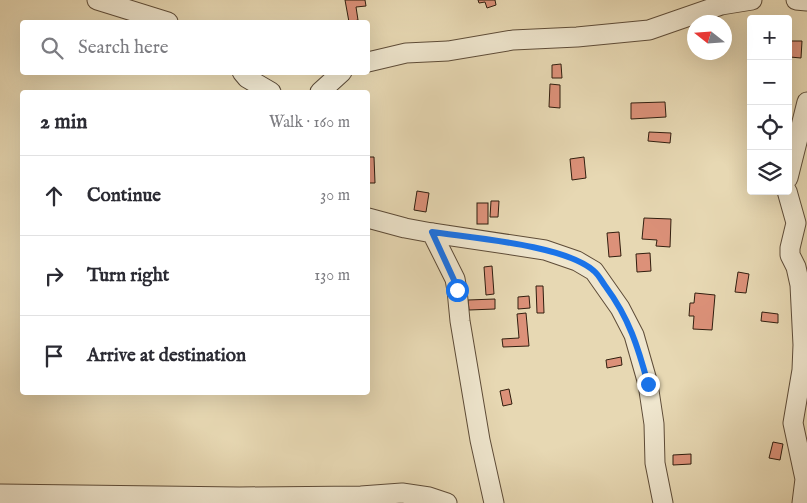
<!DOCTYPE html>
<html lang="en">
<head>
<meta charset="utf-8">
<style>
	:root { --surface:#fff; --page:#f2f2f3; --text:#2b2b33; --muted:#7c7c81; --line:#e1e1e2 }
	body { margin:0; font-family:"IM FELL English",serif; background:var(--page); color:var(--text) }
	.controls { position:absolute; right:15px; top:15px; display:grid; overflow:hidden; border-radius:5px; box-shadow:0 5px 20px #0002 }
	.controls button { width:45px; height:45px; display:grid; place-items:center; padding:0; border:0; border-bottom:1px solid var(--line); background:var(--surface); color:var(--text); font:25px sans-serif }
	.compass { position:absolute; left:687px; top:15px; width:45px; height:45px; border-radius:50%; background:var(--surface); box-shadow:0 5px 20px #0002; rotate:287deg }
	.stop { position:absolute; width:15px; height:15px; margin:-11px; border:4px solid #1a73e8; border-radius:50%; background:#fff }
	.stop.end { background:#1a73e8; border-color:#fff; box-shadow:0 1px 5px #0008 }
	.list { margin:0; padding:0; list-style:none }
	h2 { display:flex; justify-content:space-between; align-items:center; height:65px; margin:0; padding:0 20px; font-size:21px }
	h2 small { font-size:16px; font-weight:400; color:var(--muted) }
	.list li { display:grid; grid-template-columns:32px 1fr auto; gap:15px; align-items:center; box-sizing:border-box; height:80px; padding:0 20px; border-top:1px solid var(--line) }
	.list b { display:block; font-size:19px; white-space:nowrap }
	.list em { font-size:16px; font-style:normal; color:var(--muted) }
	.icon { flex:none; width:28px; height:28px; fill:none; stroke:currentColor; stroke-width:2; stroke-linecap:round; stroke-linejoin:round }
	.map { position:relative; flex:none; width:807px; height:503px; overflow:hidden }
	.search { position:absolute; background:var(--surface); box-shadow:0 5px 20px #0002; left:20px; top:20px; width:350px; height:55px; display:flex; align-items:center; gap:12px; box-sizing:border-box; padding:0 18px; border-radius:5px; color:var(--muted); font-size:19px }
	.panel { position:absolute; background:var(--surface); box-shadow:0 5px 20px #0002; left:20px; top:90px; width:350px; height:305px; border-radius:5px }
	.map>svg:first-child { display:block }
</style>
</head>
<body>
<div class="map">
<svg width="807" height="503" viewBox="0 0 807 503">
	<rect width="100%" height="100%" fill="#e7d8b3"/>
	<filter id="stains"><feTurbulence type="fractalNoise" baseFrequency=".004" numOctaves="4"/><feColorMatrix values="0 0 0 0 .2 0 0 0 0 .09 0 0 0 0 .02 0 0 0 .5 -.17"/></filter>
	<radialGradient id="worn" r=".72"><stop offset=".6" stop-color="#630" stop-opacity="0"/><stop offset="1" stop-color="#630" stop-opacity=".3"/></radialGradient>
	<g fill="#dc9179" stroke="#301e0f">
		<path d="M345,0H365L366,6L356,7L358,20L349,22Z"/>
		<path d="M478,0H495L496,5L487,8L485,2L479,3Z"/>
		<path d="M791,41H802L801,58L790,57Z"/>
		<path d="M561,64L562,78H552V65Z"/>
		<path d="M550,84L560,85V108L549,107Z"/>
		<path d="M665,102L666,117L631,119V103Z"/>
		<path d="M649,132L671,133L670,143L648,141Z"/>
		<path d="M368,157H374L375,183H368Z"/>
		<path d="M584,157L586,178L572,180L570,159Z"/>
		<path d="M417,191L429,193L426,212L414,210Z"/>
		<path d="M491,201H499L498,217H490Z"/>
		<rect x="477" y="203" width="11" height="21"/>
		<path d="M644,218L671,219L670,247L656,246L657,240L642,239Z"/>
		<path d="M619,232L621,256L609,257L607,233Z"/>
		<path d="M650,253L651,271L637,272L636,254Z"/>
		<path d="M492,266L494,294L486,295L484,267Z"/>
		<path d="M738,272L749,274L746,293L735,292Z"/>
		<path d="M536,286H543L544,313H537Z"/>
		<path d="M695,293L715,295L712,330L693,329L694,316H689L690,303H694Z"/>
		<path d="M529,296L530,308L518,309V297Z"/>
		<path d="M495,299V309L469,310L468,300Z"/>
		<path d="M762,312L778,314V323L761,321Z"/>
		<path d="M526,313L529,346L503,347L502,339L519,338L517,314Z"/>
		<path d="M621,357L622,365L607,368L606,360Z"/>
		<path d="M509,389L512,404L503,406L500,391Z"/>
		<path d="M773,442L783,444L780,460L769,458Z"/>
		<path d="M691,454V464L673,465V455Z"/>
	</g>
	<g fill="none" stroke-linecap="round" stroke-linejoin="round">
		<defs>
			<g id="minor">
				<path d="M97,0L168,22"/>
				<path d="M796,0L807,1"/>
				<path d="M368,62L406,53L448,51L513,40L577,37L649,30L721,5L752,0"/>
				<path d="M242,72L247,78L271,92"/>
				<path d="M320,92L342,72"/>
				<path d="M788,178L807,102"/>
				<path d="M787,191L796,223L790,248V255L796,267L800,285L803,345L802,370L793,423L805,479L802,503"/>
				<path d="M368,218L405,228L432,233L455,279L457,290L460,321L480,440L494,503"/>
				<path d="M432,233L545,250L577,261L594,271L620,308L634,335L648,384L654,424L655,463L663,503"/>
				<path d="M0,494L239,497L361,496L402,493L429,497L447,503"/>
			</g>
		</defs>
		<use href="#minor" stroke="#5e4c38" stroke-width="21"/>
		<use href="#minor" stroke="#efe6ce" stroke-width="19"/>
	</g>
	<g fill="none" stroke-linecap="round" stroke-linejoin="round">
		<path stroke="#1a73e8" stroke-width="6" d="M457,290L454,280L432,232C472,238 565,245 594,271C599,275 602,282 606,287C629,318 638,347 648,384"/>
	</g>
	<rect width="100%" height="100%" filter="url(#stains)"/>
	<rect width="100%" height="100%" fill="url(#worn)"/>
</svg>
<div class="controls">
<button>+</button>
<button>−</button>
<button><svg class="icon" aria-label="locate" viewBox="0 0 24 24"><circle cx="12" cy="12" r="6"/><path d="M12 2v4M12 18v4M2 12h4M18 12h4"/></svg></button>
<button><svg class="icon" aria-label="layers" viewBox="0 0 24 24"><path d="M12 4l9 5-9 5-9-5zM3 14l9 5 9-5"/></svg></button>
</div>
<svg class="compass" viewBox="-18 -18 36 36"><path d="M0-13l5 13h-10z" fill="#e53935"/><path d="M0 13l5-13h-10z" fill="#7c7c81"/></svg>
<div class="stop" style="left:457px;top:290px"></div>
<div class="stop end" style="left:648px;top:384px"></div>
<div class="search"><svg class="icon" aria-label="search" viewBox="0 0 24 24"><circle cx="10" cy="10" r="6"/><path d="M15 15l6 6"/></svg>Search here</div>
<section class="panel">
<h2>2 min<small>Walk · 160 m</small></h2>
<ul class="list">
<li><svg class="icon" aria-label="ahead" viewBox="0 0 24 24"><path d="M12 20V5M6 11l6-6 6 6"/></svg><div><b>Continue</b></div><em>30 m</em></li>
<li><svg class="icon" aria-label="right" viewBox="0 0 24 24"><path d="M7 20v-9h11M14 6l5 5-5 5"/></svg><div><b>Turn right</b></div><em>130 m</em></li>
<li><svg class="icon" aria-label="arrive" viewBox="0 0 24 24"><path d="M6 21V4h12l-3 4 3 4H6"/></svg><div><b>Arrive at destination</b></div></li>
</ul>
</section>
</div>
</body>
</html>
